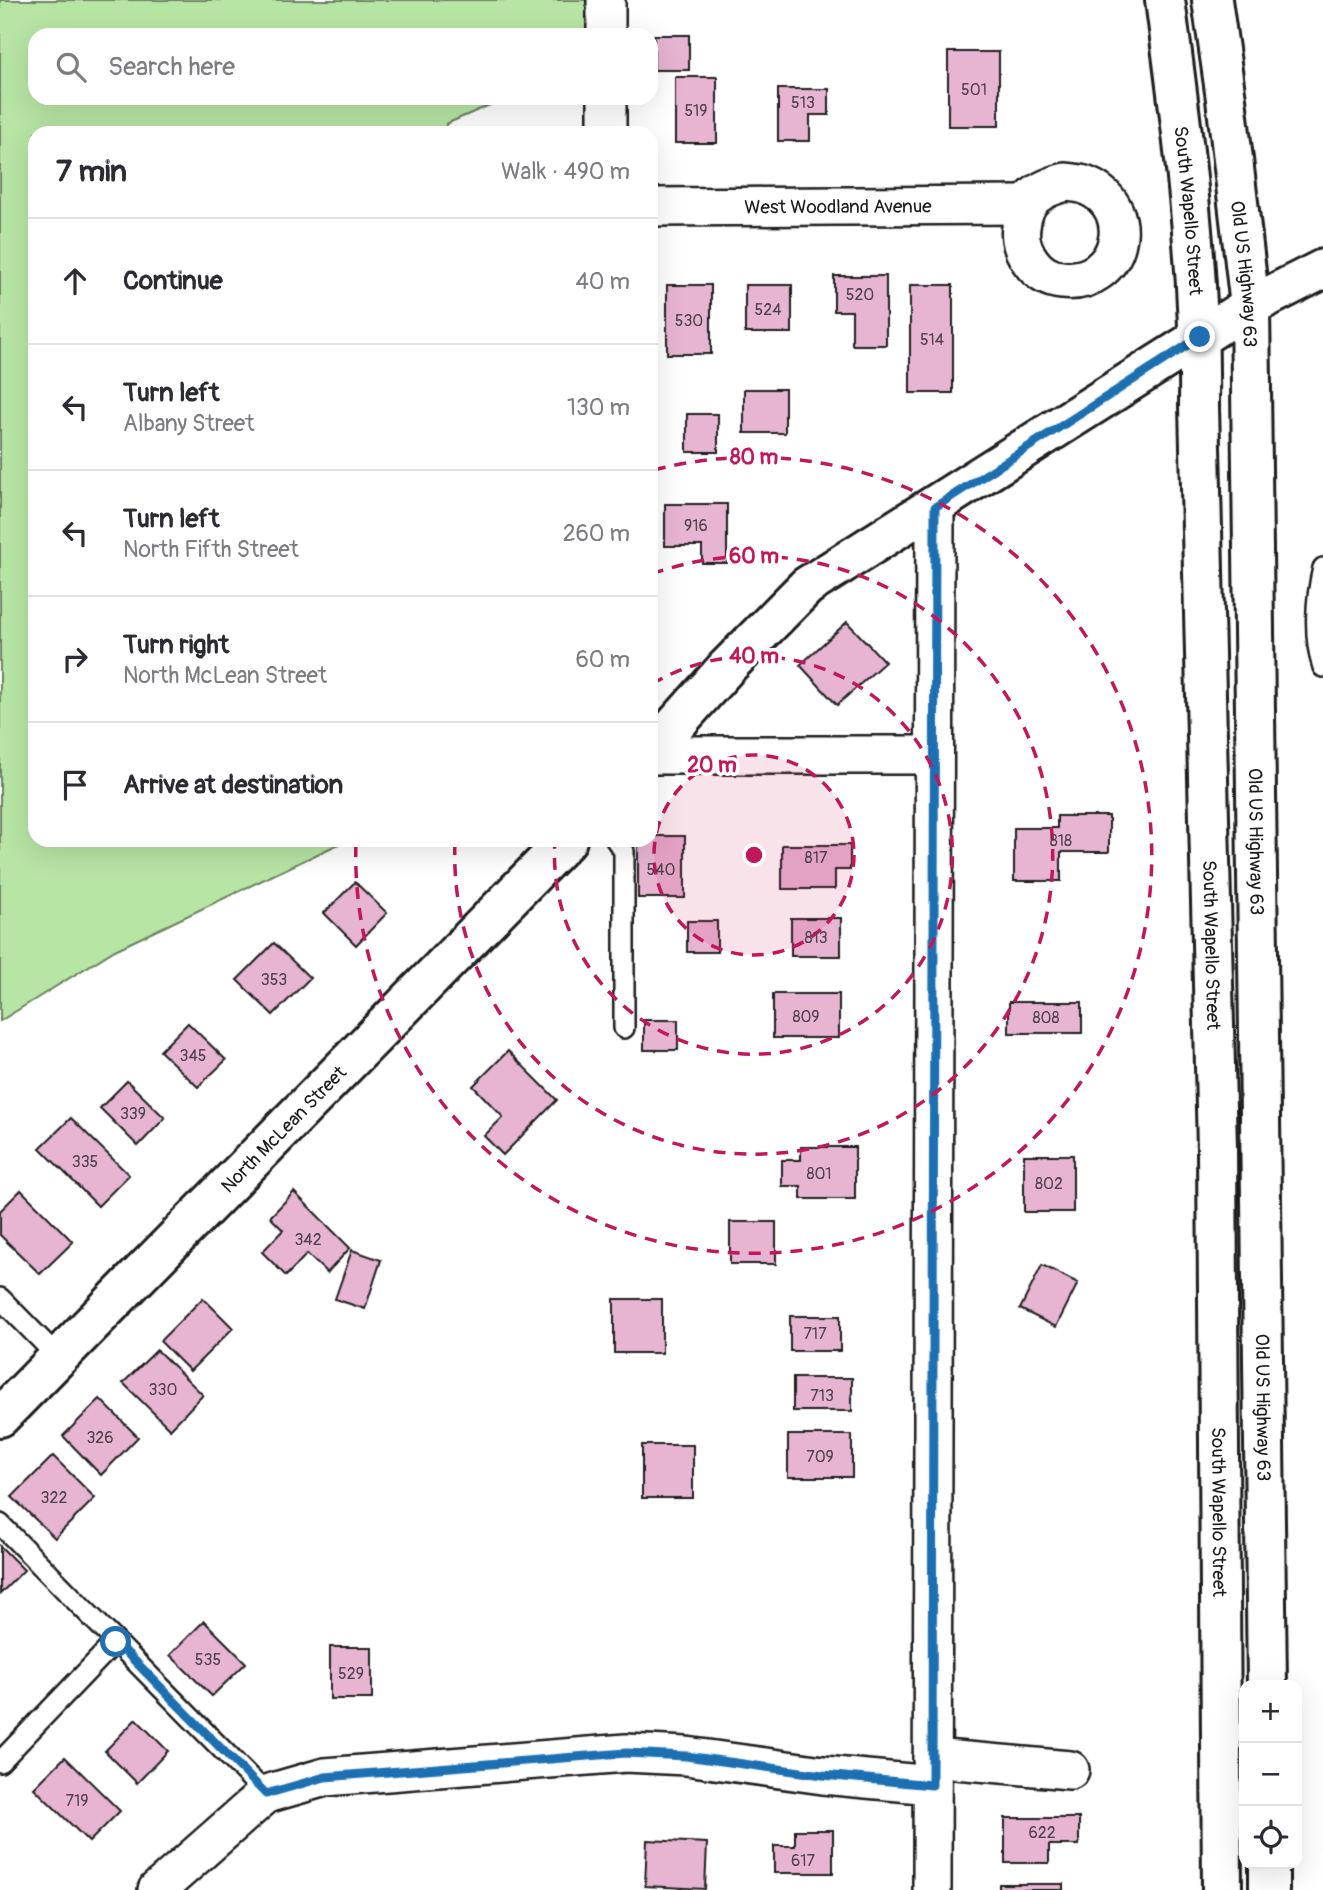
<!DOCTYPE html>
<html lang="en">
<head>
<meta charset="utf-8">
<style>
	:root { --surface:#fff; --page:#f2f2f3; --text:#2b2b33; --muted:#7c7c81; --line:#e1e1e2 }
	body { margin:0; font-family:Pangolin,sans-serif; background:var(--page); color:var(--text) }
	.controls { position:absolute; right:21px; bottom:21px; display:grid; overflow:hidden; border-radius:14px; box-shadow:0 7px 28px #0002 }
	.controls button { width:63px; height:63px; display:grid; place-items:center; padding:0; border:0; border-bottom:2px solid var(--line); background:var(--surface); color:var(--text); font:35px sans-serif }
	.stop { position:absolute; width:21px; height:21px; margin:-16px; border:5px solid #1f6fb2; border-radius:50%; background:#fff }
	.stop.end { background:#1f6fb2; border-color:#fff; box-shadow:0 2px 7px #0008 }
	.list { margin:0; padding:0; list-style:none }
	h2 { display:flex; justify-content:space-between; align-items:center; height:91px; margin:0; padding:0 28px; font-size:30px }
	h2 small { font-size:23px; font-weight:400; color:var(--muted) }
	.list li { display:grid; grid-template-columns:46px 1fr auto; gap:21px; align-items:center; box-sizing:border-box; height:126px; padding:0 28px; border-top:2px solid var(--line) }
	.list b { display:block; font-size:26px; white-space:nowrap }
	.list p { margin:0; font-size:23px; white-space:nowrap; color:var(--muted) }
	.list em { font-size:23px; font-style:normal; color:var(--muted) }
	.icon { flex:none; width:38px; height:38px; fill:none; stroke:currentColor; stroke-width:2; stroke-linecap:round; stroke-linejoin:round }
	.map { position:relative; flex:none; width:1323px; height:1890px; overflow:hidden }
	.search { position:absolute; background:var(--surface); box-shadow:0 7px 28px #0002; left:28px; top:28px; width:630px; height:77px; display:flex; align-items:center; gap:18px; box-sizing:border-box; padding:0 24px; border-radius:21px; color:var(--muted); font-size:26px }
	.panel { position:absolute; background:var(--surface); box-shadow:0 7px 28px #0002; left:28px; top:126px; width:630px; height:721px; border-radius:21px }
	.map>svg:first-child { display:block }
</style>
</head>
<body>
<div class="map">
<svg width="1323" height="1890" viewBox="0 0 1323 1890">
	<rect width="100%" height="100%" fill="#fff"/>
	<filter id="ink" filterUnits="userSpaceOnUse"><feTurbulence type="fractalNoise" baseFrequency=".0143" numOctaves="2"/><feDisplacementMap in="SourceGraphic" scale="14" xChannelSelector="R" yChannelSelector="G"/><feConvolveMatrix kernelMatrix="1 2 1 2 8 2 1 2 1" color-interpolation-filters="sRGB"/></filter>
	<g filter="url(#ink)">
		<path fill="#b7e5a4" stroke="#6a8060" stroke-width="2" d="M0,0H606V35H35V98H506L446,124L445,133H35V840H347L115,950L0,1021Z"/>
		<g fill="#e7b4d2" stroke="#1c1c1c" stroke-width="2">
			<rect x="654" y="35" width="35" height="35"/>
			<rect x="948" y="52" width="51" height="74"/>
			<rect x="675" y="77" width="42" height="66"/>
			<path d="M778,89H829V115H810V141H778Z"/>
			<path d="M834,276H886V345H852V311H834Z"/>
			<rect x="667" y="285" width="44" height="69"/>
			<rect x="745" y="285" width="47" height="48"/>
			<rect x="910" y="285" width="43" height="108"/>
			<rect x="744" y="389" width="41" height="44"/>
			<rect x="687" y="414" width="31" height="38"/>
			<path d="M665,504H727V563H702V546H665Z"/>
			<path d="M847,622L885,662L837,705L800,665Z"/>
			<path d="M1057,816H1109V852H1061V881H1014V828H1057Z"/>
			<path d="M651,836H685V898H638V840H651Z"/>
			<path d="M782,845H850V870H835V889H782Z"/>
			<path d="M355,882L387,913L356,945L324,913Z"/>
			<rect x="791" y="918" width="50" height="38"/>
			<rect x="687" y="921" width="30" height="31"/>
			<path d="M274,943L310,978L273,1015L237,980Z"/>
			<rect x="773" y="994" width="66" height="44"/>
			<rect x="1009" y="1002" width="73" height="31"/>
			<rect x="644" y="1020" width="34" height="30"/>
			<path d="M188,1023L226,1060L198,1087L160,1051Z"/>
			<path d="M508,1051L557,1100L503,1155L484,1136L503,1117L473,1086Z"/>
			<path d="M127,1081L165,1118L138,1146L100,1108Z"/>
			<path d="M71,1118L129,1175L98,1206L40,1148Z"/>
			<path d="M801,1147H855V1199H801V1186H782V1160H801Z"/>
			<rect x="1024" y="1155" width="49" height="57"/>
			<path d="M21,1190L73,1242L40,1274L0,1235V1211Z"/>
			<path d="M294,1192L350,1248L327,1273L307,1254L286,1276L262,1252L283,1230L270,1217Z"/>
			<rect x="730" y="1222" width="46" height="42"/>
			<path d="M352,1250L381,1260L365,1309L335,1299Z"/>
			<path d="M1042,1265L1078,1283L1056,1327L1020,1309Z"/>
			<path d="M203,1298L233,1328L190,1371L160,1341Z"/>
			<rect x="614" y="1299" width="48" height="54"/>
			<rect x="790" y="1316" width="50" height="35"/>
			<path d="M157,1350L203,1395L170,1429L123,1383Z"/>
			<rect x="793" y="1378" width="59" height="33"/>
			<path d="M100,1399L138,1437L101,1475L63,1436Z"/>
			<rect x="788" y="1435" width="64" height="42"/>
			<rect x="642" y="1445" width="51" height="53"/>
			<path d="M53,1456L95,1498L55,1538L12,1497Z"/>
			<path d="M0,1546L24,1570L0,1594Z"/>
			<path d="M204,1621L246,1663L212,1696L170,1655Z"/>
			<rect x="330" y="1647" width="42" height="52"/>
			<path d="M136,1719L168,1751L137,1783L105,1751Z"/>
			<path d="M65,1757L120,1811L89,1842L34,1788Z"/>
			<path d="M1005,1818H1079V1845H1049V1863H1005Z"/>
			<path d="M795,1830H833V1873H774V1846H795Z"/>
			<path d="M647,1840L707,1843L705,1889L645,1886Z"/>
			<rect x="999" y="1884" width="64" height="6"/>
		</g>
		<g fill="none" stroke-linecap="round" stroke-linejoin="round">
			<defs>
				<g id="service">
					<path d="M1323,568C1316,597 1313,638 1323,667"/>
					<path d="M616,840L624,851V1028"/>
					<path d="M0,1298L58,1357"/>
					<path d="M0,1524L266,1794"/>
					<path d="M0,1762L115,1642"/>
				</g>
				<g id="minor">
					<path d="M606,0V35"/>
					<path d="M607,98V133"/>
					<path d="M1066,182C1073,183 1081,183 1087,186C1141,209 1120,287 1062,280C1049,279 1038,272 1031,262C1023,251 1019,240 1021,227C1024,198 1039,189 1066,182Z"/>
					<path id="s1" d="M651,207L1026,205"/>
					<path d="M651,755H933"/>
					<path d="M932,1758L1070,1770"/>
					<path d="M157,1890L266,1794L325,1777L626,1753L686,1756L823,1775L932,1785"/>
					<path d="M932,1890L935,507"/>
				</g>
				<g id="tertiary">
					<path d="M651,752L727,667L807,586L1224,322"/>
					<path id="s2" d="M0,1417L567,840"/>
				</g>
				<path id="secondary" d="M1224,322L1250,306L1323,269"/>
				<g id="trunk">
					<path id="s3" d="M1165,0C1183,135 1201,270 1199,406L1217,1149L1222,1890"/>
					<path id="s4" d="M1212,0L1226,99L1250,306L1267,1685"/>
					<path d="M1269,1864V1890"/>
				</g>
			</defs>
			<use href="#service" stroke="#1c1c1c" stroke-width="24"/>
			<use href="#minor" stroke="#1c1c1c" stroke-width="42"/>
			<use href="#tertiary" stroke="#1c1c1c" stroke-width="44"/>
			<use href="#secondary" stroke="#1c1c1c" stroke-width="44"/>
			<use href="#trunk" stroke="#1c1c1c" stroke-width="44"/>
			<use href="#service" stroke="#fff" stroke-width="19"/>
			<use href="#minor" stroke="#fff" stroke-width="37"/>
			<use href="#tertiary" stroke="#fff" stroke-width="38"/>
			<use href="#secondary" stroke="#fff" stroke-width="38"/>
			<use href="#trunk" stroke="#fff" stroke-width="38"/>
		</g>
	</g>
	<g fill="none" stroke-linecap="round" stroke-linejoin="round" filter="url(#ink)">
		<path stroke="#1f6fb2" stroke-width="9" d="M116,1642L266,1794L325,1777L626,1753L686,1756L823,1775L932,1785L935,507L1200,337"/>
	</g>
	<circle cx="754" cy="855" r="100" fill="#c2185b" fill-opacity=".12"/>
	<g fill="none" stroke="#c2185b" stroke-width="3.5" stroke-dasharray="12 9">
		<circle cx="754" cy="855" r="100"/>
		<path d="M652 684A199 199 0 1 1 555 841"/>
		<path d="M652 574A299 299 0 1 1 455 842"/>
		<path d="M654 470A398 398 0 1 1 356 841"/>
	</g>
	<g text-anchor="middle" stroke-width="7" stroke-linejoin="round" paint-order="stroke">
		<g font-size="16" fill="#4f424a">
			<text x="974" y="95">501</text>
			<text x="803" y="108">513</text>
			<text x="696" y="116">519</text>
			<text x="860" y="300">520</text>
			<text x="768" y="315">524</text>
			<text x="689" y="326">530</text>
			<text x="932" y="345">514</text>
			<text x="696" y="531">916</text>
			<text x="1061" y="846">818</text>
			<text x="816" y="863">817</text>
			<text x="661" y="875">540</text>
			<text x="816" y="943">813</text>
			<text x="274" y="985">353</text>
			<text x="806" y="1022">809</text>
			<text x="1046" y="1023">808</text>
			<text x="193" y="1061">345</text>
			<text x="133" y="1119">339</text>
			<text x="85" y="1167">335</text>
			<text x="819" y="1179">801</text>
			<text x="1049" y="1189">802</text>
			<text x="308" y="1245">342</text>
			<text x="815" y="1339">717</text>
			<text x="163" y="1395">330</text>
			<text x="822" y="1401">713</text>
			<text x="100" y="1443">326</text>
			<text x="820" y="1462">709</text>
			<text x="54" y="1503">322</text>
			<text x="208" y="1665">535</text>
			<text x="351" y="1679">529</text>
			<text x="77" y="1806">719</text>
			<text x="1042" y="1838">622</text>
			<text x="803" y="1866">617</text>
		</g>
		<g font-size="19" fill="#1c1c1c" stroke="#fff">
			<text dy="7" stroke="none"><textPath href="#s1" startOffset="187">West Woodland Avenue</textPath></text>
			<text dy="7" stroke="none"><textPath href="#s3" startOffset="212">South Wapello Street</textPath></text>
			<text dy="7" stroke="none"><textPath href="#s4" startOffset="276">Old US Highway 63</textPath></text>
			<text dy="7" stroke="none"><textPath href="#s4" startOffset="844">Old US Highway 63</textPath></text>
			<text dy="7" stroke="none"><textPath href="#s3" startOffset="947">South Wapello Street</textPath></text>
			<text dy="7" stroke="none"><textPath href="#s2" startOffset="404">North McLean Street</textPath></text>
			<text dy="7" stroke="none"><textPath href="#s4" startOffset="1410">Old US Highway 63</textPath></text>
			<text dy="7" stroke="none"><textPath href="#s3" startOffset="1514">South Wapello Street</textPath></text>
		</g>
	</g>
	<circle cx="754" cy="855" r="10" fill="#c2185b" stroke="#fff" stroke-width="3.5"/>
	<g font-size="21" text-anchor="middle" font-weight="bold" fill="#c2185b" stroke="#fff" stroke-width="7" stroke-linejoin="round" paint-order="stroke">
		<text x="754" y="464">80 m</text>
		<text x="754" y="563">60 m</text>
		<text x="754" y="663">40 m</text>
		<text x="712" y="772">20 m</text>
	</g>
</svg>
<div class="controls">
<button>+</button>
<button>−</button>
<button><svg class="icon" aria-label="locate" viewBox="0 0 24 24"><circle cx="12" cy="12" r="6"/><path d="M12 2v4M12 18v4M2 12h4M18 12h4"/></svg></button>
</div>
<div class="stop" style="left:116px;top:1642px"></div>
<div class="stop end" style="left:1200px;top:337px"></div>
<div class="search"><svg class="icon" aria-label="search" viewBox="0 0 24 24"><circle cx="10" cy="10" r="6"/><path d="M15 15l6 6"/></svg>Search here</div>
<section class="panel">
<h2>7 min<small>Walk · 490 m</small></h2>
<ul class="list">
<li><svg class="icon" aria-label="ahead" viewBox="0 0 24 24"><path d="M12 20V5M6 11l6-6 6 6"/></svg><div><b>Continue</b></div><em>40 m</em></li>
<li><svg class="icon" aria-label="left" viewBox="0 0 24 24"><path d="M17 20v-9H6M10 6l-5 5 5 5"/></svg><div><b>Turn left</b><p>Albany Street</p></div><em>130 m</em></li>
<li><svg class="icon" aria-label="left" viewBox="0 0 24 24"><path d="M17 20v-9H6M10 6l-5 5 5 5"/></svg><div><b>Turn left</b><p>North Fifth Street</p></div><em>260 m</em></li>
<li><svg class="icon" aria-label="right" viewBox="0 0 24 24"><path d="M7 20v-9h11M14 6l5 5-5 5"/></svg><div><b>Turn right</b><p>North McLean Street</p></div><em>60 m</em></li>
<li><svg class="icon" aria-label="arrive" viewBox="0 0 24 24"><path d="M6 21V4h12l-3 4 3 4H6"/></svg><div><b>Arrive at destination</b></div></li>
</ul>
</section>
</div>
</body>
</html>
